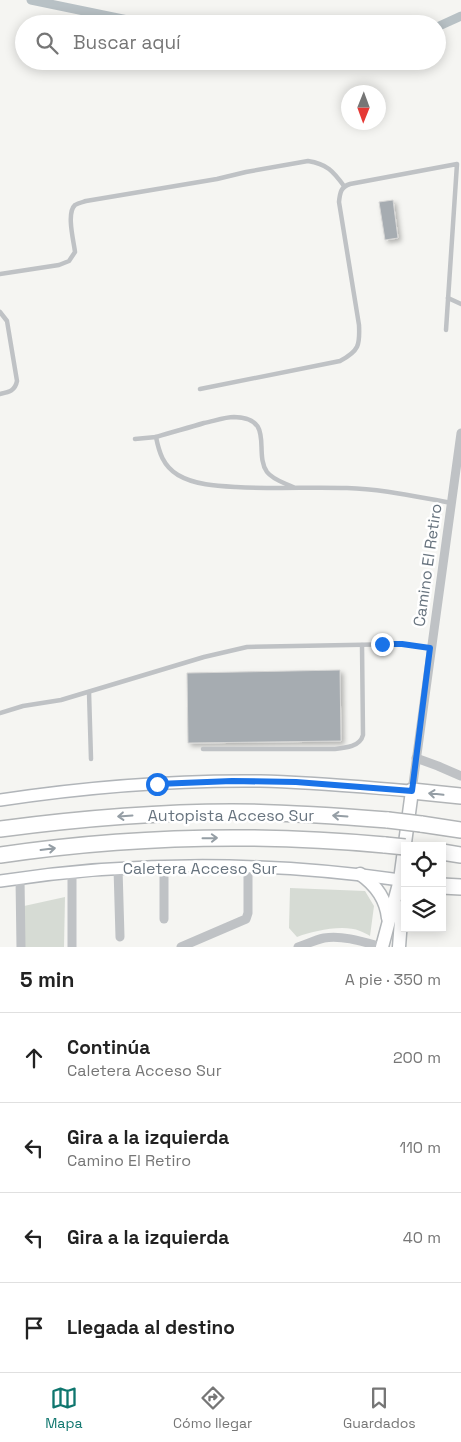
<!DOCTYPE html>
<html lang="es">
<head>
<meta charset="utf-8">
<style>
	:root { --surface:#fff; --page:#f6f6f6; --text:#222; --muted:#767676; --line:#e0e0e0; --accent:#0f766e }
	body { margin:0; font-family:"Space Grotesk",sans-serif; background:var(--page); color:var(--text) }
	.controls { position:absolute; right:15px; bottom:15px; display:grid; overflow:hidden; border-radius:0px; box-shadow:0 2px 12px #0003 }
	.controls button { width:45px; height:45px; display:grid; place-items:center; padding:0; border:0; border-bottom:1px solid var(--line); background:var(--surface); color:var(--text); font:25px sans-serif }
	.compass { position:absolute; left:341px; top:85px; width:45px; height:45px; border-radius:50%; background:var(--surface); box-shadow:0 2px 12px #0003; rotate:181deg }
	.stop { position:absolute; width:15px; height:15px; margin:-11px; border:4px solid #1a73e8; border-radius:50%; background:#fff }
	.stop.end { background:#1a73e8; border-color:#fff; box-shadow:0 1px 5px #0008 }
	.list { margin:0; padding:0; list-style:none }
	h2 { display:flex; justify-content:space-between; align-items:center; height:65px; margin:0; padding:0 20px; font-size:21px }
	h2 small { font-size:16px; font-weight:400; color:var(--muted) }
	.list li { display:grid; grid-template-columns:32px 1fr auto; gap:15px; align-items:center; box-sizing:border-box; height:90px; padding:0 20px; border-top:1px solid var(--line) }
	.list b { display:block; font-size:19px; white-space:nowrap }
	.list p { margin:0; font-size:16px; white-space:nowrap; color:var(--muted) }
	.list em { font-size:16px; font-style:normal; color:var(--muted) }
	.icon { flex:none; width:28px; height:28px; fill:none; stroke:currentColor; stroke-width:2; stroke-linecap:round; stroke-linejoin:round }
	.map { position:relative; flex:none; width:461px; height:947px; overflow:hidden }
	.search { position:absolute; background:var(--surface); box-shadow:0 2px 12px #0003; left:15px; right:15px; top:15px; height:55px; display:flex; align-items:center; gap:12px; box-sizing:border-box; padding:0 18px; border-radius:28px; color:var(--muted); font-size:19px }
	.sheet { height:425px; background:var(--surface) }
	nav { display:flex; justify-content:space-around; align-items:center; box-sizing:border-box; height:70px; border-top:1px solid var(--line); background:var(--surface); font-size:14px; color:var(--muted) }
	nav a { display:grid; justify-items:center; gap:2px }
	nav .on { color:var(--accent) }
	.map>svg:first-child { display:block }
</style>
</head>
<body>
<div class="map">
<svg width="461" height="947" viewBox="0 0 461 947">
	<defs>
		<filter id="shadow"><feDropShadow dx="3" dy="3" stdDeviation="2.5" flood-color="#0004"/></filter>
	</defs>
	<rect width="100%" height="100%" fill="#f5f5f2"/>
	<g fill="#d6dbd4">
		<path d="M290,888L365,891L374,906L370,936C367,934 363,932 360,931C343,924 313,931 297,937L289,928Z"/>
		<path d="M65,897L64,947H25L24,906Z"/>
	</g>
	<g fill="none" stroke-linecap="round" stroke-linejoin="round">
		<g stroke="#b8c1c5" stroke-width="9">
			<path d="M31,0L147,24"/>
			<path d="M437,27L461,16"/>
		</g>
	</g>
	<g fill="#a6acb1" stroke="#d6d6d5" filter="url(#shadow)">
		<path d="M393,200L398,238L385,240L379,202Z"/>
		<path d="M340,670L341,741L188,743L187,673Z"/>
	</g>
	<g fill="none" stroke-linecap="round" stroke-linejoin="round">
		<defs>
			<g id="secondary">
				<path d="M0,800C86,787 173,780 260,781C311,782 361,787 412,791"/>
				<path d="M0,881C133,861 267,861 400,880"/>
			</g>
			<g id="primary">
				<path d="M360,874C376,885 386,899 388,918"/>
				<path d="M382,947L400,880L412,791"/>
				<path d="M399,947L402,907"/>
			</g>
			<g id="motorway">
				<path d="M412,791L461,796"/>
				<path d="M421,824L461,830"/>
				<path d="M0,829C77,819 154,812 232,812C284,812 336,816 388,820"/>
				<path d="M442,852L461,855"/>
				<path d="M0,855C128,836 256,833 385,845"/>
				<path d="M400,880H405"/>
				<path d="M442,886L461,887"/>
				<path d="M402,916L405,911"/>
			</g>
		</defs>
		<use href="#secondary" stroke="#b1b5b9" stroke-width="14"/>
		<use href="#primary" stroke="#b2b6b9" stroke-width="15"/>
		<use href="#motorway" stroke="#b2b5b7" stroke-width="18"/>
		<g stroke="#bfc2c5" stroke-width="4.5">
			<path d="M0,274L59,265L69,261L75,252C74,242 66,213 75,205C78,203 83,202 86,201L217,179L246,172L308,161C327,164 333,171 344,186"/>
			<path d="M448,298L461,304"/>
			<path d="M0,312L7,321L17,381C15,391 9,392 0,394"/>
			<path d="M200,389L340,361C359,351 360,345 359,325L339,202C340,192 341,187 350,184L457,164L446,330"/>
			<path d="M156,437C172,432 188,428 204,423C214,421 225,417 234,417C276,418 253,452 267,472C273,480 285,483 293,487"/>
			<path d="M135,439L156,437C159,452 163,466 178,475C195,485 217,486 236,487C273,489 310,487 347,488C382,489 417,497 452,503"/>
			<path d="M89,692L91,759"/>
			<path d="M0,713L23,706L61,700L204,657L247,647L402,644L430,648"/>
			<path d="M203,749H334C345,748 360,747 363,735L362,645"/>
		</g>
		<g stroke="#bfc2c5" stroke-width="9">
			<path d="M416,758L438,766L461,776"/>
			<path d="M412,791L461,433"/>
			<path d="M164,866V919"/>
			<path d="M118,868L120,937"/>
			<path d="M72,872V947"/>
			<path d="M20,878L21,947"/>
			<path d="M181,947L246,919L248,913V866"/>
			<path d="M298,947C307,944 315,940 324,938C343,935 364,942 382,947"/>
		</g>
		<use href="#secondary" stroke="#fff" stroke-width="11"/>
		<use href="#primary" stroke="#fff" stroke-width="12"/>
		<use href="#motorway" stroke="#fff" stroke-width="15"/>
		<defs>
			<g id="motorway-bridge">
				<path d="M388,820L421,824"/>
				<path d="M385,845L405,847"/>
			</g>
		</defs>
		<use href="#motorway-bridge" stroke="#b2b5b7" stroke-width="18" stroke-linecap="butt"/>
		<use href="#motorway-bridge" stroke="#fff" stroke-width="15"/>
	</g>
	<defs><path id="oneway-shaft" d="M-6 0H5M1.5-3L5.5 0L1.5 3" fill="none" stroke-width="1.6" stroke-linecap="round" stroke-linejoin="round" transform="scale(1.25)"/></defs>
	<g stroke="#959ea5">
		<use href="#oneway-shaft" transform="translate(436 794) rotate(-174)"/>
		<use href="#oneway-shaft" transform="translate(125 816) rotate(176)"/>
		<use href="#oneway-shaft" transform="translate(340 816) rotate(-176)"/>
		<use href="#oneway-shaft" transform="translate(210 838) rotate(-1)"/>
		<use href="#oneway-shaft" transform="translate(48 849) rotate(-7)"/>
	</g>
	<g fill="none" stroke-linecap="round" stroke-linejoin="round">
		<path stroke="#1a73e8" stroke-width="6" d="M157,784L232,781L296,782L412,791L430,648L402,644H382"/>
	</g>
	<g text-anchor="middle" stroke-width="5" stroke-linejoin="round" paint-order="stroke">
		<g font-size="16" fill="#68747f" stroke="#fff">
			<text transform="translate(427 565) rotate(-82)" y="6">Camino El Retiro</text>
			<text x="231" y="821">Autopista Acceso Sur</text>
			<text x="200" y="874">Caletera Acceso Sur</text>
		</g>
	</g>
</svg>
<div class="controls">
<button><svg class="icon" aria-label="locate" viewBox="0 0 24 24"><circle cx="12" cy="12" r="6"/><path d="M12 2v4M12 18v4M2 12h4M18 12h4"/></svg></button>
<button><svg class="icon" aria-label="layers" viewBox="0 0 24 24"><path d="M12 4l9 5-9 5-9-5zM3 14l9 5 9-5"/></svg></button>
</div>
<svg class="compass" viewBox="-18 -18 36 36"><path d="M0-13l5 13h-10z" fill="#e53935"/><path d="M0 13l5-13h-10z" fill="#767676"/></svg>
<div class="stop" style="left:157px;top:784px"></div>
<div class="stop end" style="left:382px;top:644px"></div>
<div class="search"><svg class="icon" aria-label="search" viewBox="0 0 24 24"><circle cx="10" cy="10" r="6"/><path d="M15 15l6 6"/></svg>Buscar aquí</div>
</div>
<section class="sheet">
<h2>5 min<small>A pie · 350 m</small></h2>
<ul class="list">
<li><svg class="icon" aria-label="ahead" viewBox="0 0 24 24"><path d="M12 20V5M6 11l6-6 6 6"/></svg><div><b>Continúa</b><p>Caletera Acceso Sur</p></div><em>200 m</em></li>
<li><svg class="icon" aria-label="left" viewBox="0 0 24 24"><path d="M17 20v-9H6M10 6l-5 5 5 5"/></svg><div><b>Gira a la izquierda</b><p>Camino El Retiro</p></div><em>110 m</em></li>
<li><svg class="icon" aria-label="left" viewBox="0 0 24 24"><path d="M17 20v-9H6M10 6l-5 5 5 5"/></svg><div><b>Gira a la izquierda</b></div><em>40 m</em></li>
<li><svg class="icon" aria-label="arrive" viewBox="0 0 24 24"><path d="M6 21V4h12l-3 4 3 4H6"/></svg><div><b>Llegada al destino</b></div></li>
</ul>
</section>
<nav>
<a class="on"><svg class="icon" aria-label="map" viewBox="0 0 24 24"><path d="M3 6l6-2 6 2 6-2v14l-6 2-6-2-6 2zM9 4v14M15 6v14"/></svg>Mapa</a>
<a><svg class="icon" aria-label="directions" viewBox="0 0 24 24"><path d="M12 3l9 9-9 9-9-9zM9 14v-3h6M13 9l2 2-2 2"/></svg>Cómo llegar</a>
<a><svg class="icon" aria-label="saved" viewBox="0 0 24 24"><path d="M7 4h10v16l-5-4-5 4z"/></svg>Guardados</a>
</nav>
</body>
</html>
